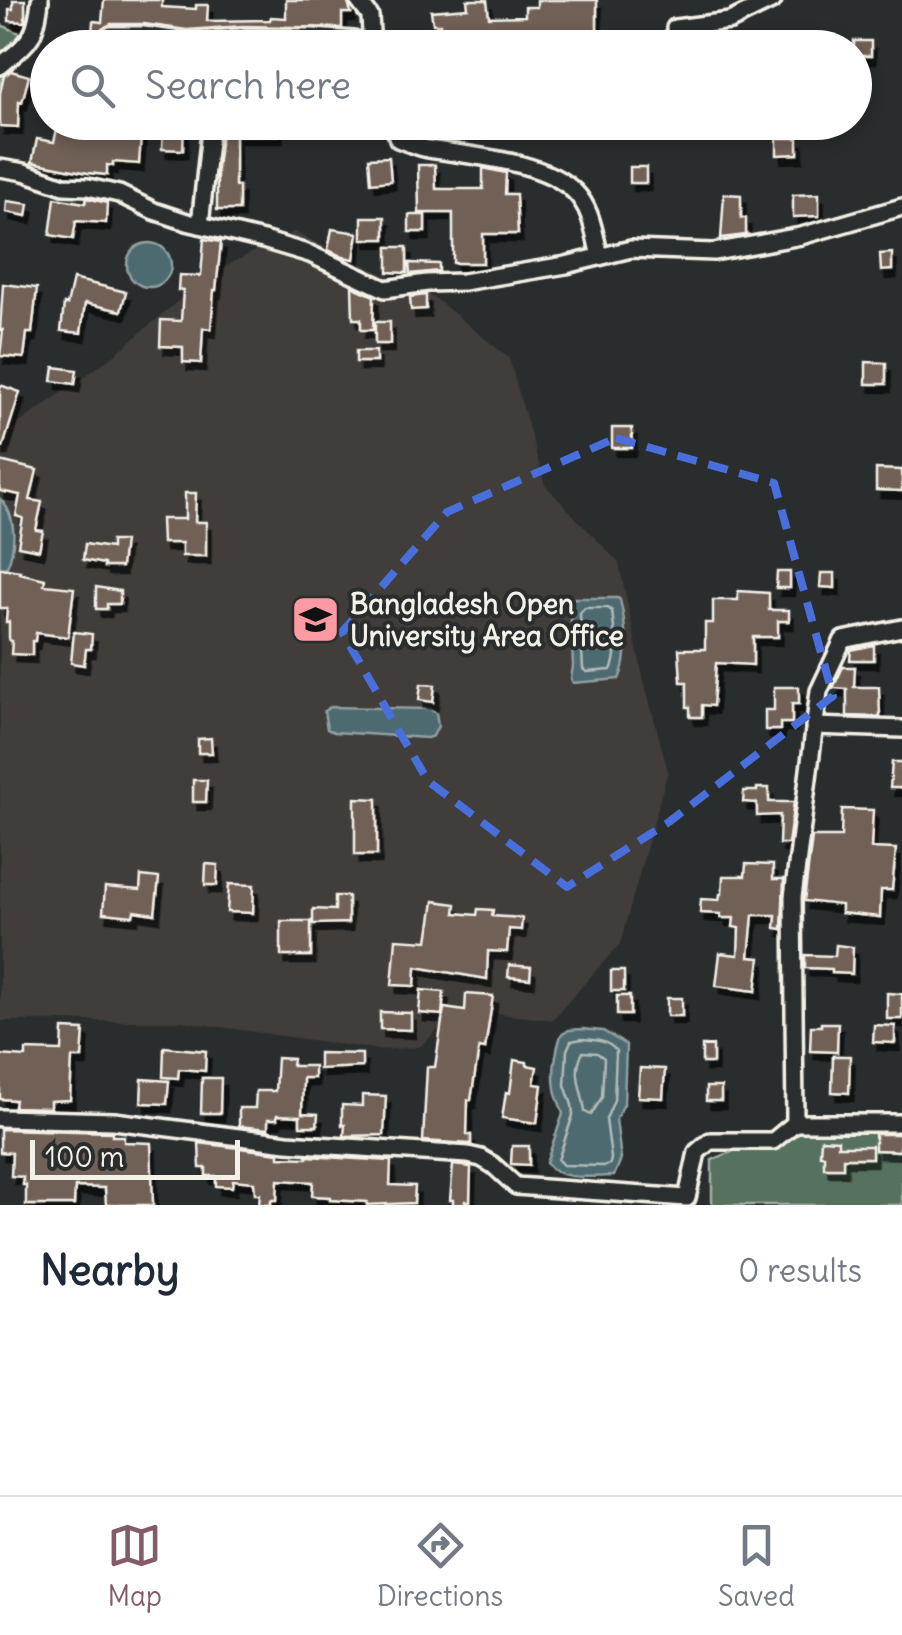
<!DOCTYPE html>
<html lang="en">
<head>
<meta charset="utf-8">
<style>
	:root { --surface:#fff; --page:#f6f6f7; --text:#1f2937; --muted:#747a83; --line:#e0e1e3; --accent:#845c67 }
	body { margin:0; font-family:Delius,sans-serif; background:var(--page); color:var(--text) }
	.scale { position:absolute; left:30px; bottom:25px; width:210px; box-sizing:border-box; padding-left:10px; border:5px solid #f4f1e8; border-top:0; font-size:28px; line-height:35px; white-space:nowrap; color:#f4f1e8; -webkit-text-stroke:8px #2a2d2e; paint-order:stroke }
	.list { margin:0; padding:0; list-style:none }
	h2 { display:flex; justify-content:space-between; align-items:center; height:130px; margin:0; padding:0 40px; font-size:42px }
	h2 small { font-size:32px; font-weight:400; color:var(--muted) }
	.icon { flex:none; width:55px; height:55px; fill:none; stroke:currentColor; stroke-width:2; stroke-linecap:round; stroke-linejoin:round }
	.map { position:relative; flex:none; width:902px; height:1205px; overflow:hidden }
	.search { position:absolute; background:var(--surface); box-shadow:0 5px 15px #0003; left:30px; right:30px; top:30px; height:110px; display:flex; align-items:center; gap:25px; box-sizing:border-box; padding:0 35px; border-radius:55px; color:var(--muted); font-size:38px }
	.sheet { height:290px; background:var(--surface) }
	nav { display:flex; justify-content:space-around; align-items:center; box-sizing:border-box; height:140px; border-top:2px solid var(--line); background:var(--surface); font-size:28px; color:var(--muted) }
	nav a { display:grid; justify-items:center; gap:5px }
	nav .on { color:var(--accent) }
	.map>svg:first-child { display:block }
</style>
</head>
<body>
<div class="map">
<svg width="902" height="1205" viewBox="0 0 902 1205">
	<defs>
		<filter id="shadow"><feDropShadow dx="4.5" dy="8" stdDeviation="0" flood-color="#0009"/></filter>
	</defs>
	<rect width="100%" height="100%" fill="#2a2d2e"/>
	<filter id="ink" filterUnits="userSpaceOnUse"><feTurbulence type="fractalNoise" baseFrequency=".01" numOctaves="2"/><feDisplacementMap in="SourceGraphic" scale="20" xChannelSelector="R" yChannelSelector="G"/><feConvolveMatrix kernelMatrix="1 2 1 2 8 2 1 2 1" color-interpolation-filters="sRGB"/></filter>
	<g filter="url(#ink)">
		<path fill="#3f3c3a" d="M294,232L435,298L509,358L545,485L619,563L643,677L668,771L620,944L552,1020L451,1008L443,1026L419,1047L379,1050L180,1021H0V437L113,356L211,273Z"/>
		<g fill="#567160" stroke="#a5b1a4" stroke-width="2.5">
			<path d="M1,25L27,36L0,87V26Z"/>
			<path d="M799,1124L902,1126V1205H712V1160Z"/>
		</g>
		<g fill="#4d6a71" stroke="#90a0a1" stroke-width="2.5">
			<circle cx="149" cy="265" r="22"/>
			<path d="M0,499C17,515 16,546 7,567L0,568Z"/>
			<path d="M572,598H618L620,600C626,623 629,658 619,679L573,683L571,679L573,666L570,599Z"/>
			<path d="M330,707L429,709L436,713L438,726L433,736L427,738L334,732L327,729L324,711Z"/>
			<path d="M582,1029L603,1031L626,1045L624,1104L616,1119L621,1159L614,1176C593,1176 559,1182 546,1163L563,1114C561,1105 556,1098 555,1088C552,1073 556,1050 561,1035L569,1030Z"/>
		</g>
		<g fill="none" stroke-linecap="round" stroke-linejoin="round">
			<g stroke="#b1bbb8" stroke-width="2.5">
				<path d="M585,608H608L612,611C614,630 619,654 611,670L587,672L583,669L580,613Z"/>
				<path d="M582,1039C595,1040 608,1040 616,1051L614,1100L606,1119L611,1158L610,1164L606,1166L563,1165L558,1160L573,1115L572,1105L565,1085L567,1050L571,1041Z"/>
				<path d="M583,1052L597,1053L604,1058L602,1097L591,1115L585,1112C583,1090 571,1073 583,1052Z"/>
			</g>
		</g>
		<g fill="#706057" stroke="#f4f1e8" stroke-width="2.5" filter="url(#shadow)">
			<path d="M13,0H25V22L9,21V9H13Z"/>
			<path d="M104,0H162V7L196,9V5H208L207,21L270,20L271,17L286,18V0H347L351,13H342V28L243,26L187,30L144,24H111L102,29L100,35L92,34L93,21L102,22Z"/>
			<path d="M467,0H487L489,17L525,16V7H537V0H597V38L545,39V48H508L507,35L483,37V48H470V37L442,40L440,24H433L431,11L468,8Z"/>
			<rect x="854" y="41" width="17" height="15"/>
			<path d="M11,71L29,76L22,102L19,101L18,127L0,126V93L4,76Z"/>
			<path d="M94,122H142L139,164L113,162V166L107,165V175L88,173L32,162L37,139L54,142L57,129L94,136Z"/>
			<path d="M163,122H184L183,150L162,149Z"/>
			<path d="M226,122H278V135H233H235V186H239V210H217V168L221,135H226Z"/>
			<path d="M777,138H798V154L777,155Z"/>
			<path d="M389,157L391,181L371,183L369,158Z"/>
			<path d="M418,165H435L436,189H483V168L506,173L505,194H516L518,234H483V263H453V213H419Z"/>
			<rect x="630" y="167" width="16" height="16"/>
			<path d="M724,194L741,195V218H746V235L721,238Z"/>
			<path d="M819,194V216L793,217V195Z"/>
			<path d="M55,198L85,203L87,198L107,203L106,223L76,221L73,239L50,235Z"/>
			<path d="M7,201L29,204L27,216L6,212Z"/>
			<rect x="409" y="215" width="16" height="17"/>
			<rect x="362" y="217" width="23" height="22"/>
			<path d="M332,229L358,233L354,259L343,257L328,250Z"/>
			<path d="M204,239L221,242L216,290H214L211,329L203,328L201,363L183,362V347L160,346L161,320L181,321L183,290H178L179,275L201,276Z"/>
			<path d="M388,247H407V273L388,272Z"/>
			<path d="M892,253V270L881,271L880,254Z"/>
			<path d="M409,263L439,264V271L410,274Z"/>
			<path d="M73,279L126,292L121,311L85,303L81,333L61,331L64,304L67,305Z"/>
			<path d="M3,284L37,288L32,333H27L24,358L0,356L3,330H0Z"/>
			<path d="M352,286L374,296L373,330H361V319H353Z"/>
			<path d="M426,295V309L411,310L410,297Z"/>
			<rect x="375" y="322" width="15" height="22"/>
			<rect x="356" y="351" width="20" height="11"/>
			<path d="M866,362L886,363V384H866Z"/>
			<path d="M54,367L77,370L75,384L52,381Z"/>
			<path d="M0,385L20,392L3,447H0Z"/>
			<rect x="612" y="428" width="20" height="20"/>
			<path d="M0,461L37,470L30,500L42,502L36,530L43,531L39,550L18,546L23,518L16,516L20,495L0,491Z"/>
			<path d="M876,469L902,470V491L876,490Z"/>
			<path d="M185,493H196L195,522H206V556H182V543H162L161,519H185Z"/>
			<path d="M111,541H124L121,567H104V564L83,560L85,544L111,548Z"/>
			<path d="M0,568L20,571L19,573L45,579L44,585L74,588L68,637L36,633L35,641H32V655L11,654L12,641L9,640V622H6L7,608H0Z"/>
			<path d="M777,572H790V588H776Z"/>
			<path d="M821,573H835V588L820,587Z"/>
			<path d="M96,587L120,591V604H107V609H96Z"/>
			<path d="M738,591L769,593V610H789V621H778V637H753V665L716,663L713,706L702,705V717H690V707H687V682H681L679,649H705V623H713V600H738Z"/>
			<path d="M74,632L92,634L91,649H86L84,665L71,663Z"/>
			<path d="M874,645V660H850L851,650Z"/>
			<path d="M843,667H855L854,687H879L880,717L847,716V689L833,688Z"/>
			<path d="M421,684L435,685L433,702L419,700Z"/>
			<path d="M774,687H799V704H792V723H780V730H765V710H774Z"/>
			<path d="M211,738L212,753H198V739Z"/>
			<path d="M892,762H902V788H890Z"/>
			<path d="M193,780H207L206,802H193Z"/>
			<path d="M757,788H769V802H794L788,844H779L780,815L757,816V803L743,802L744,791H757Z"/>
			<path d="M355,798L377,799V855H355Z"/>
			<path d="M842,809L873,810L871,848L896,849L892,890H881L880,917L841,913V905L804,901L812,837H841Z"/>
			<path d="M206,864L218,865L217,885H205Z"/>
			<path d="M746,864L773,865V879H784L782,929L775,928L776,915H753L749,957L760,958L756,991L716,986L720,953L738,955L739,928L733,927L734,918H721V914L700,913L701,899L719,900L720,894H722L723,876H745Z"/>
			<path d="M141,876L159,878L155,914L134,911L133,916L103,913L105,887L140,890Z"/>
			<path d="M229,884L254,885L253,913L227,912Z"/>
			<path d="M335,896H348V923L313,924V909L335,910Z"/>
			<path d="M434,901L456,904L455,913L477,915L478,909L493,910L492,916L522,918L521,930L509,929L507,952L488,951L487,979L416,967L415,986L392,985L396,939L428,941Z"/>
			<rect x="281" y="921" width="30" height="35"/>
			<path d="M836,945L853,947L852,974L832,973V969L805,968V955L835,956Z"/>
			<path d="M509,965L531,967L530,979L508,977Z"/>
			<rect x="611" y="971" width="13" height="20"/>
			<path d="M421,990L444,992L442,1015L419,1013Z"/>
			<path d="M887,993L902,994V1019H887Z"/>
			<path d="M466,994L493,996L485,1049L479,1048L471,1100H468L467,1135H471V1144L423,1141L427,1067H435L444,1008L465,1011Z"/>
			<rect x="617" y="996" width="13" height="19"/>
			<rect x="667" y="998" width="15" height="18"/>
			<path d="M380,1012L411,1013V1030L380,1029Z"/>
			<path d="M821,1023H838L837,1052L810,1051L811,1026H821Z"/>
			<path d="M874,1025L895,1026V1043L873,1042Z"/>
			<path d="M63,1029L84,1030L82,1058H72L70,1100L50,1101V1108L14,1107L15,1100L0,1099V1055L26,1057V1050L62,1051Z"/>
			<rect x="702" y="1046" width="11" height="17"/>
			<path d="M164,1047L206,1051L205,1071L179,1069L178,1078L163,1077Z"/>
			<path d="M319,1053L362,1054V1067L319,1069Z"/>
			<path d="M833,1056H850L849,1093L832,1092Z"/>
			<path d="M277,1058L293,1059L292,1066H314V1078H303L302,1113L318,1114L317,1126H300V1116L277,1115V1119H268V1129L239,1126V1108H255L256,1091H275Z"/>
			<path d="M514,1060L527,1062V1065L537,1067L534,1084L542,1085L537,1123L502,1118L506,1092L510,1093Z"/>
			<path d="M640,1068L665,1069L663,1098L638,1097Z"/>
			<path d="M202,1078H221L220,1113H201Z"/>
			<path d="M142,1079L169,1081L167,1104L141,1103Z"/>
			<rect x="706" y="1087" width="15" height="14"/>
			<path d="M362,1095L386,1096L384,1135L344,1136L345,1125H342V1105L362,1106Z"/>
			<path d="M0,1129L112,1132V1136H124V1142L151,1143L153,1205H106L105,1188L75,1187L74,1205H26V1185H23V1177L11,1176L12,1153L0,1152Z"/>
			<path d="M875,1134H900V1151L875,1150Z"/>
			<path d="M821,1139L838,1140V1146H872V1158H843V1168H824V1155H820Z"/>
			<path d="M199,1143L279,1153V1157L307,1158V1156L391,1161L390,1185L415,1186L414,1203L367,1205V1202L330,1200V1197L312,1196L313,1182L278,1180L277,1200H271V1205H259L260,1194H255L254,1182L233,1180L232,1187L216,1186V1176H206V1168H200Z"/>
			<path d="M512,1146H529V1165L511,1164Z"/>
			<path d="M453,1165L471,1167L470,1201H465V1205H453V1200H450Z"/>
		</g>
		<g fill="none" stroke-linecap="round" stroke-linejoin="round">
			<defs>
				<g id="minor">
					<path d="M358,0L370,16L372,48"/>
					<path d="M675,28L730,21L773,0"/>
					<path d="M111,35H143L187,41L243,37H312L354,40L367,48"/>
					<path d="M0,66C29,42 36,39 40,0"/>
					<path d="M392,122L398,139C408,143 418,147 428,149C470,156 544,160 575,192C592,209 594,234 600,256"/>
					<path d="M0,168L24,172L64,186L88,187L119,194L154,211L187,222L263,240L310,254L385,289L427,283L463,282L566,265L631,249L714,252L801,236L902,207"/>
					<path d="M200,225L211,122"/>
					<path d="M814,726L902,729"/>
					<path d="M0,1118L114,1121L287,1143L468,1155L481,1158L493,1165L516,1186L687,1198L697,1152L710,1141H773L795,1123H902"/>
					<path d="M795,1123L793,897L819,691L843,640L902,628"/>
				</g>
			</defs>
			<use href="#minor" stroke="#f4f1e8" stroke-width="22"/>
			<use href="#minor" stroke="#2a2d2e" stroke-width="15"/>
		</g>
	</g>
	<path fill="none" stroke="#486fdb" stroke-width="8" stroke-dasharray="20 12" stroke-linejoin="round" d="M616,438L774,483L833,696L669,822L567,887L428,781L342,632L447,512Z"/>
	<defs>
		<symbol id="university-square" viewBox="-11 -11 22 22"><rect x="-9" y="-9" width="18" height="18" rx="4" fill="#ff9aa2" stroke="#2a2d2e"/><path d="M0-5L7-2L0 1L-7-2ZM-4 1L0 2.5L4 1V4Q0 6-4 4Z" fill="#111"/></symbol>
	</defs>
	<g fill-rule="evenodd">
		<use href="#university-square" x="288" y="592" width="55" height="55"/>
	</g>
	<g text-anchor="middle" stroke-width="8" stroke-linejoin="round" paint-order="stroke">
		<g font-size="28" font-weight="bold" fill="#f4f1e8" stroke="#2a2d2e" text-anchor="start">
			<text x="350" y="614">Bangladesh Open<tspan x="350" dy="32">University Area Office</tspan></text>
		</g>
	</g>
</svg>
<div class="scale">100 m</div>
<div class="search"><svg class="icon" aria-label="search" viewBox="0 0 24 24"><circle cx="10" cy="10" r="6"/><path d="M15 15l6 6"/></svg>Search here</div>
</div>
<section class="sheet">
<h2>Nearby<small>0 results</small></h2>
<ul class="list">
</ul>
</section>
<nav>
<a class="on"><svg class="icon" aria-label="map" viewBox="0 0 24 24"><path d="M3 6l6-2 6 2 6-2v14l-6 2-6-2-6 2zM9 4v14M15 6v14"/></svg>Map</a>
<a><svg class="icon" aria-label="directions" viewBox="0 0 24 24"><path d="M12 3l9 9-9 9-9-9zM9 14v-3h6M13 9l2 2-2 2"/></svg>Directions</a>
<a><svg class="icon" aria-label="saved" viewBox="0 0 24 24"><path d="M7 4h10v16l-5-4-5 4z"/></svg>Saved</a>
</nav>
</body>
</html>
